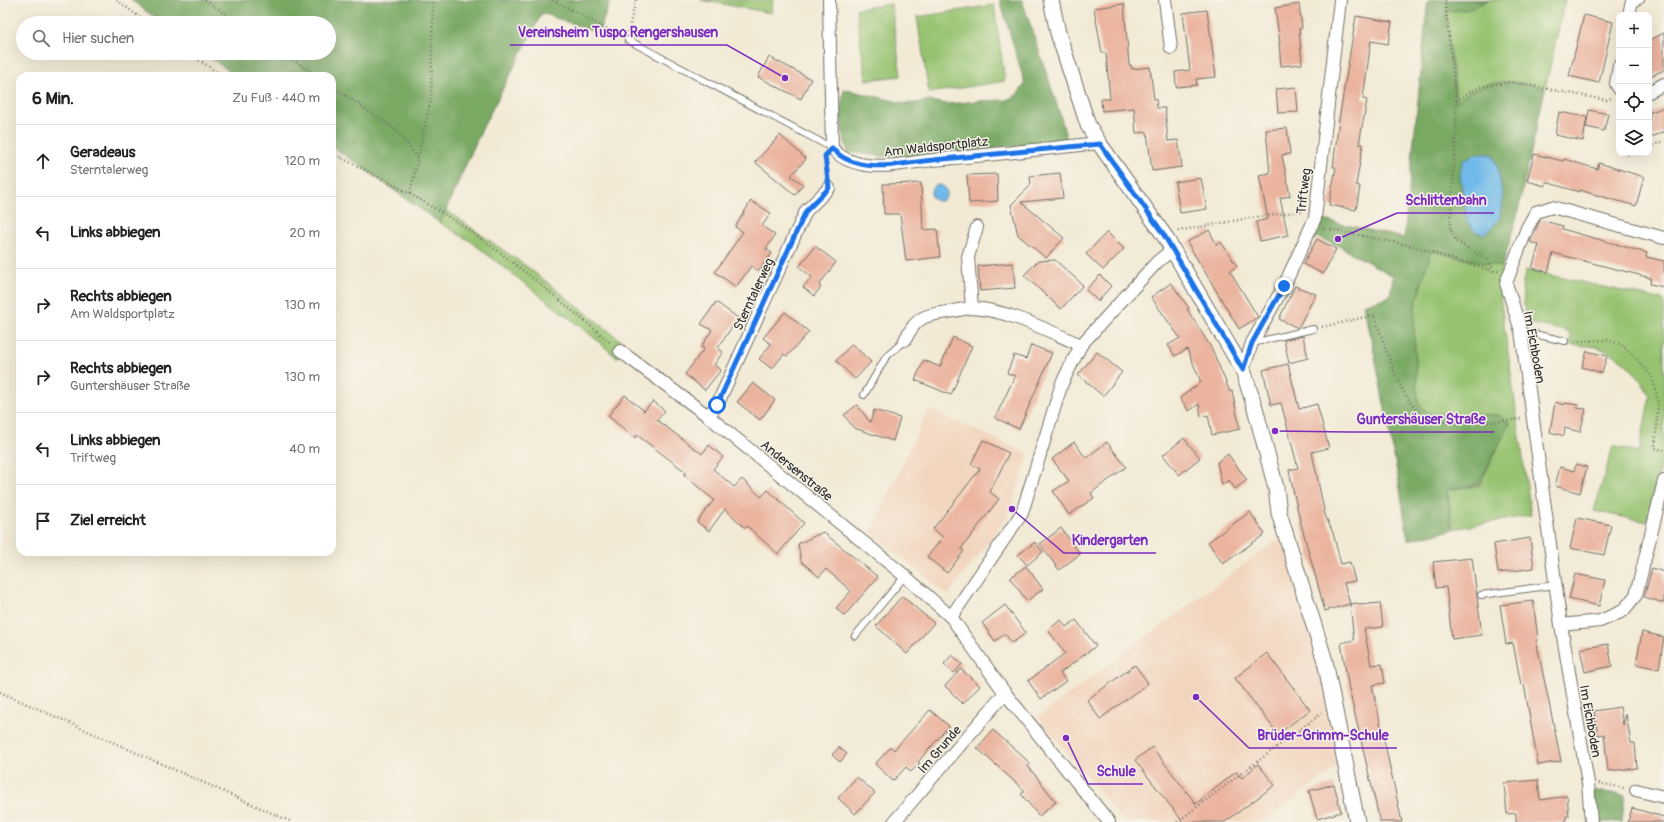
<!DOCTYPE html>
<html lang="de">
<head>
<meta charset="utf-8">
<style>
	:root { --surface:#fff; --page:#f2f2f2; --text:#202124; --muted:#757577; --line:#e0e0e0 }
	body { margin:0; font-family:Pangolin,sans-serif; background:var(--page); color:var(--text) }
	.controls { position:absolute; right:12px; top:12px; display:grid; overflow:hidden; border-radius:8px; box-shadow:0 4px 16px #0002 }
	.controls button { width:36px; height:36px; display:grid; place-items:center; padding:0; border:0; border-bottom:1px solid var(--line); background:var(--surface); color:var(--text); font:20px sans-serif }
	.stop { position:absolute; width:12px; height:12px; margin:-9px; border:3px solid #1a73e8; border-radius:50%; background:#fff }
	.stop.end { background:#1a73e8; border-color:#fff; box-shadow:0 1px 4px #0008 }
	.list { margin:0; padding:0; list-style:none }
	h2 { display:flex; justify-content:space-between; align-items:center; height:52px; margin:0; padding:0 16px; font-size:17px }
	h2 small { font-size:13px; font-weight:400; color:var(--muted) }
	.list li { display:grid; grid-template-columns:26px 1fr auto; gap:12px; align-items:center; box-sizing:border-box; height:72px; padding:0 16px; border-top:1px solid var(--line) }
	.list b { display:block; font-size:15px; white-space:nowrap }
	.list p { margin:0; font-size:13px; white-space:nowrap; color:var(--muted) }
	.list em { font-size:13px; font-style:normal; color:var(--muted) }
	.icon { flex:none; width:22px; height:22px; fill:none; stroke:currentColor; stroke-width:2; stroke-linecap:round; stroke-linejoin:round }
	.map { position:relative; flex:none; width:1664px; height:822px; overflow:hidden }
	.search { position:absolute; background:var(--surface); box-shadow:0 4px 16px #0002; left:16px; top:16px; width:320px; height:44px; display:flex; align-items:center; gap:10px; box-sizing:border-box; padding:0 14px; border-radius:22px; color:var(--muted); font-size:15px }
	.panel { position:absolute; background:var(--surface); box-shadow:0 4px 16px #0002; left:16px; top:72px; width:320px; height:484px; border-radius:12px }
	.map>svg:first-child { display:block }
</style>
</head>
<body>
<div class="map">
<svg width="1664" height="822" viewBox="0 0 1664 822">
	<rect width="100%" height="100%" fill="#f7f3e8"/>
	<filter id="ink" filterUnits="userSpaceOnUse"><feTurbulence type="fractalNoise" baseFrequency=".025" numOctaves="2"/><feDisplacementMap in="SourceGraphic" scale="8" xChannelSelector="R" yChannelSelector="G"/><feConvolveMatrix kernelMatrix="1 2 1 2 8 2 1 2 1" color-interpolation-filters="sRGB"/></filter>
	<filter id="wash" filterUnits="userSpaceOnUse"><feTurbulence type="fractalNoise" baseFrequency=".012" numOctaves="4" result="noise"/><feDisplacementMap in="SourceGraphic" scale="16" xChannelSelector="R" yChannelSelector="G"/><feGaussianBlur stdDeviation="0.9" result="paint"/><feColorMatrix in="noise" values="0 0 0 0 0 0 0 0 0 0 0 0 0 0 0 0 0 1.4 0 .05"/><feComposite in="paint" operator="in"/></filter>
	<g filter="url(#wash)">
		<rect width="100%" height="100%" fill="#f2ead5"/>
		<g fill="#f2d5be">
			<path d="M928,409L1029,454L1009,515L948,595L871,533Z"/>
			<path d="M1281,537L1320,664L1340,765L1263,822H1124L1038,717Z"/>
		</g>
		<g fill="#97c371" stroke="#61774e">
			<path d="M701,0H773L771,13Z"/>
			<path d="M1431,0H1565L1545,89L1538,87L1417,143Z"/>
			<path d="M891,4L901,76L866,80L856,9Z"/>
			<path d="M994,5L1005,81L929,93L917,17Z"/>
			<path d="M446,210L530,269L628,346L617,358L592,336L470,241L440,223Z"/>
			<path d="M1431,251L1502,267L1500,287L1501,303L1531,515L1453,529L1447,490L1479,486L1510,423L1498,415L1430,414L1418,404L1414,334L1415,307Z"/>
			<path d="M1526,270L1664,300V458H1662L1647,522L1594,511L1613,446L1639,452L1650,396C1638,374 1623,356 1599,348C1591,345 1580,346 1571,345L1570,332L1526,322L1522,286Z"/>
		</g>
		<g fill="#79a963" stroke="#526a47">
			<path d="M131,0H611L598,33L542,13L481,131L440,223L332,146V76H236L204,53H329V23H162Z"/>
			<path d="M1000,0H1022L1060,114L1067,141L897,158L848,152C840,127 839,115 844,89L907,104L929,101L948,104L978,101L1006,100L1017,95L1025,84Z"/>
			<path d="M1428,0H1488L1471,9L1446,12L1456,101C1463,96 1470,91 1478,88C1499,78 1524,82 1545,89L1517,216L1502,267L1431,251L1415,307L1414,334L1418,404L1430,414L1499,415L1510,423L1478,485L1447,489L1452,530L1408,540L1398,477L1371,336L1363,305L1390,296L1393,276L1337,245L1309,234L1315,218L1404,238Z"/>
			<path d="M1591,790L1625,795L1622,822H1594Z"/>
		</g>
		<g fill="#70bae9" stroke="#4e728a">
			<path d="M1476,154H1492L1498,168L1503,200L1499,219L1488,232L1484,234L1476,232L1467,222L1460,174L1463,160Z"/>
			<circle cx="939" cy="193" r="8"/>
		</g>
		<g id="blocks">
			<g fill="#ebb49f">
				<path d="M1124,4L1129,65H1131L1132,69L1150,67L1154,99H1156L1157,108H1165L1168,141L1178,140L1182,167L1152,171L1147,132L1136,133L1134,108L1102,111L1101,99H1110L1106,53H1102L1094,8Z"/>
				<path d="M1299,4L1302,28L1299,29L1302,64L1281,66L1279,43H1280L1275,8Z"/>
				<path d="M1207,10L1216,77L1196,79L1197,85L1176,87L1175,72L1190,70L1183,13Z"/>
				<path d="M1584,15L1613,22L1599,83L1569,76Z"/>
				<path d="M1356,16L1392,22L1388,44L1371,41L1363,99L1367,100L1359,144H1363L1356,185L1360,186L1356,210L1329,205L1336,167H1333L1339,120Z"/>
				<path d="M1664,33V70L1649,77V40Z"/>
				<path d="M769,57L811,79L801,99L758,77Z"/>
				<path d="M1296,87L1298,112L1278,113L1276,89Z"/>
				<path d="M1664,107V132L1649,138V113Z"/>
				<path d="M1589,110L1608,114L1604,131L1586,127Z"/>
				<path d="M1559,112L1587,117L1583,141L1555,135Z"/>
				<path d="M1287,128L1290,154L1282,155L1290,196L1280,198L1288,235L1260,241L1256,222L1268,219L1259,175L1270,173L1266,130Z"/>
				<path d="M780,135L806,159L791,176L803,184L795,195L755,162Z"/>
				<path d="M1534,154L1563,161L1564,159L1597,169L1599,163L1644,177L1636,206L1579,190V192L1546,182L1545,186L1527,181Z"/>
				<path d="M1060,173L1063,198L1021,202L1064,238L1046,258L1018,235L1011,205L1031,185L1030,176Z"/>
				<path d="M997,174L998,201L969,203L967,175Z"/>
				<path d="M1201,178L1207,209L1180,213L1175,182Z"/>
				<path d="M921,183L923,230L937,229L940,257L906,261L900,214H884L883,184Z"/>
				<path d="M751,201L771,213L762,226L775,235L766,249L772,253L759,271L751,266L736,287L715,272L743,232L735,227Z"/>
				<path d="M1540,220L1563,226L1562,229L1647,253L1646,257L1664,261V287L1650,284L1651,278L1553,253L1548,272L1532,268L1539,245L1530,242Z"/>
				<path d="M1209,230L1217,245L1221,242L1237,266L1230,271L1258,317L1239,329L1187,242Z"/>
				<path d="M1107,232L1124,249L1103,270L1086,254Z"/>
				<path d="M1317,239L1336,249L1323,274L1303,264Z"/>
				<path d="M815,246L836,262L819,285L821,287L814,296L803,287L812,277L799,267Z"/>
				<path d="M1055,260L1083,285L1061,309L1024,275L1038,261Z"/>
				<path d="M1013,263L1015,288L980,291L978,266Z"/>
				<path d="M1100,275L1111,286L1098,301L1086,290Z"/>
				<path d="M1171,283L1189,308L1187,309L1212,349L1230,392L1232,391L1240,429L1212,435L1208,415L1201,417L1199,404L1189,411L1180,398L1201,382L1187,349L1175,356L1168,345L1180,338L1151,297Z"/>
				<path d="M1295,286L1316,294L1298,328L1279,319Z"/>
				<path d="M716,302L738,318L718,348L723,352L714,365L721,370L705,390L685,374L704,349L701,347L712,330L701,324Z"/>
				<path d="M785,312L809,332L787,356L784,354L772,369L759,359L771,344L763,338Z"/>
				<path d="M1303,336L1308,358L1289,363L1284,340Z"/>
				<path d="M953,337L972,346L951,395L915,380L924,360L940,367Z"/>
				<path d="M852,344L871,362L855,379L836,361Z"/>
				<path d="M1031,345L1052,353L1019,429L995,418L1015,376L1007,373L1014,355L1026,359Z"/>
				<path d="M1587,351L1607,356L1602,373L1582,367Z"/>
				<path d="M1097,352L1122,372L1103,396L1078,375Z"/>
				<path d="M1288,364L1299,409L1317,404L1329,448L1312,452L1325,515L1333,533L1341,564L1350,562L1355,581L1344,583L1350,604L1325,611L1300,520L1293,490L1289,470L1298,468L1281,403L1271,405L1263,370Z"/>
				<path d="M753,383L775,400L760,420L737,402Z"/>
				<path d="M625,395L644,411L653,401L665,411L657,420L702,454L709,445L723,457L713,469L734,487L742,479L761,497L768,490L804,523L778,554L747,526L745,528L725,509L709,531L697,522L714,500L684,475L686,472L637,435L635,438L608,416Z"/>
				<path d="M1555,402L1564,405L1565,403L1578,405L1577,408L1586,409L1580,432L1565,428L1564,436L1550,432Z"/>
				<path d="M857,405L870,422L874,410L900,418L893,441L854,428L844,415Z"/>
				<path d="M1184,438L1200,458L1179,475L1163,455Z"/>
				<path d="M983,440L1009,453L990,492L999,499L961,549L964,551L947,573L927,557L943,537L933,529L980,469L971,464Z"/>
				<path d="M1074,442L1086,458L1107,442L1126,467L1091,493L1094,498L1069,515L1053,491L1069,481L1052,459Z"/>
				<path d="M1228,454L1247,480L1235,489L1229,480L1222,485L1217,462Z"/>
				<path d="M1576,464L1587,467L1580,493L1555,486L1560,467L1574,471Z"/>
				<path d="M1250,512L1265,534L1223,564L1208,542Z"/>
				<path d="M1577,518L1611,525L1604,555L1570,548Z"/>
				<path d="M1061,528L1080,554L1059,570L1040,544Z"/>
				<path d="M823,532L878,577L844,616L836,608L851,591L826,569L819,577L801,561L798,544Z"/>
				<path d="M1530,538L1534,568L1498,573L1494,544Z"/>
				<path d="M1035,542L1043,552L1027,565L1018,555Z"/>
				<path d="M1472,558L1482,635L1452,639L1446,587L1436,588L1433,562Z"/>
				<path d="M1026,566L1043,589L1027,601L1010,578Z"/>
				<path d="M1652,568L1664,572V603L1644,597Z"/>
				<path d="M1575,574L1605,580L1599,606L1569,599Z"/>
				<path d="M902,596L934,623L907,654L876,626Z"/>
				<path d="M1533,601L1538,639L1536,640L1561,761L1538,765L1524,684L1521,685L1513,643L1506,644L1500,605Z"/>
				<path d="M1358,603L1359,605L1380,603L1383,627L1364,629L1371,665L1382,664L1385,683L1372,685L1402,822H1380L1349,689L1341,643L1354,640L1350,604Z"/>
				<path d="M1005,605L1026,633L1012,643L1005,634L995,641L982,623Z"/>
				<path d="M1061,620L1066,627L1076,620L1096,646L1060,673L1066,681L1041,699L1028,681L1065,653L1048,630Z"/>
				<path d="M1642,632L1664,637L1659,669L1636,664Z"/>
				<path d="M1608,644L1612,666L1585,672L1580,649Z"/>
				<path d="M1267,653L1310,710L1278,734L1235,678Z"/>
				<path d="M952,655L962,664L954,673L944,664Z"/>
				<path d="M1135,665L1148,683L1100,719L1087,700Z"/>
				<path d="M961,669L980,686L963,704L945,686Z"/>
				<path d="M1620,707L1623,725L1626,714L1631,743H1635L1637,768L1608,771L1604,734L1598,735L1594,711Z"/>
				<path d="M930,710L949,726L918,762L920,763L911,772L906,767L893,781L875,764L891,747L894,750Z"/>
				<path d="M993,730L1030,763L1028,766L1056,802L1039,816L1021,794L1025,791L977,748Z"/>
				<path d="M839,747L847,754L840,762L832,755Z"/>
				<path d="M1152,747L1196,804L1236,772L1242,778L1258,764L1275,785L1225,822H1183L1135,760Z"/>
				<path d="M857,777L875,793L855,814L838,798Z"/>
				<path d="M1538,780L1540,800L1567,796L1569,816H1566V822H1516V813L1507,814L1504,783Z"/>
				<path d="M1334,784L1341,812L1317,819L1309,791Z"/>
				<path d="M1632,808L1664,817V822H1628Z"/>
			</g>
		</g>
	</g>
	<g filter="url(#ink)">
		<use href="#blocks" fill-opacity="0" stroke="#716e66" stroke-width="1"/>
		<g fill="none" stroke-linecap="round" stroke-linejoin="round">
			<defs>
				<g id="service">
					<path d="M1631,5L1641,0"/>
					<path d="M628,40L832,148"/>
					<path d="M1521,331L1565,341"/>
					<path d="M1252,343L1313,329"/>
					<path d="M864,395L886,357L905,340"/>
					<path d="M1481,595L1555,585"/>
					<path d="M855,636L905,576"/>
				</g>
				<g id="minor">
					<path d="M829,0L832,148C840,158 853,163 866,165C889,168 911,162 933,160C989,155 1044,149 1099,143"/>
					<path d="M1165,0L1171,48"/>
					<path d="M1629,15L1632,0"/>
					<path d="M1619,66L1616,84L1619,89"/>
					<path d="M1649,92L1664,84"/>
					<path d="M972,308L968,257L977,227"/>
					<path d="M905,340C916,317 924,315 948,312C956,311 965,308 973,308C1011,311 1046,330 1081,345"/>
					<path d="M620,351L708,416L905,576L951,617L1005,693L1109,822"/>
					<path d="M1243,370L1252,343L1284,286L1315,218L1340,0"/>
					<path d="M708,416L717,405L806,211L829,188"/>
					<path d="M951,617L1022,513L1062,383L1081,345L1157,262L1172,250"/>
					<path d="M1561,625L1600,621L1623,611L1636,595L1664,481"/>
					<path d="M1636,790L1664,797"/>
					<path d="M894,822L1005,693"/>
					<path d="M1591,822L1588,783L1561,625L1521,331L1506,283L1527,228L1536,212L1552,207L1664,238"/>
				</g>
				<path id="tertiary" d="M1051,0L1058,33L1088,125L1099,143L1164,235L1243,370L1255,408L1276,488L1279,513L1325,661L1357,822"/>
			</defs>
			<use href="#service" stroke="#716e66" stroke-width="8"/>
			<use href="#minor" stroke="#716e66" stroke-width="14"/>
			<use href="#tertiary" stroke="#716e66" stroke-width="17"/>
			<g stroke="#716e66" stroke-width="2.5" stroke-dasharray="1 3" stroke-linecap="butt">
				<path d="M117,0L147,23"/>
				<path d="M205,0L239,23"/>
				<path d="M553,0L620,36"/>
				<path d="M1445,0L1456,101V131L1450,229L1457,242L1487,259L1494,271H1498"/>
				<path d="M628,32L636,0"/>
				<path d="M189,53L222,76"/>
				<path d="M283,53L317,76"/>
				<path d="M332,86L396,130L418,158"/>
				<path d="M1456,101L1479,87L1511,82L1606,100L1611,98"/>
				<path d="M1649,147L1664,141"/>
				<path d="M332,153C380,178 429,202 474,234C522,267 566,306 611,343"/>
				<path d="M1627,155L1631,153"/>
				<path d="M826,160L828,177"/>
				<path d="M410,193L431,99L433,0"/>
				<path d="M1323,228L1413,246L1458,261L1494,271"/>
				<path d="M1178,231L1249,218L1304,211"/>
				<path d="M1322,327L1374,315C1385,344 1399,404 1428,418C1432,420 1438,420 1443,421C1469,424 1494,422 1521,419"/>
				<path d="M1575,341L1607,340L1620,344L1631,353L1652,377L1656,390L1658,405L1655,448L1664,450"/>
				<path d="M0,692L292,822"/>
				<path d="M1599,783L1624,788"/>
				<path d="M1177,822L1322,713"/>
			</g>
			<use href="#service" stroke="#fff" stroke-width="6"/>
			<use href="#minor" stroke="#fff" stroke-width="12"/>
			<use href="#tertiary" stroke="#fff" stroke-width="15"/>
		</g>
	</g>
	<g fill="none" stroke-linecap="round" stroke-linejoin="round" filter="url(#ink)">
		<path stroke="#1a73e8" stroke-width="5" d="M717,405L806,211L829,188L825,156L832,148C840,158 854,163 866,165C889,168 911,162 933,160C989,155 1044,149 1100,144L1164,235L1243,370L1252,343L1284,286"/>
	</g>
	<g text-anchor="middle" stroke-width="3" stroke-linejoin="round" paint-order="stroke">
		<g font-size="13" fill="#2b2b2b" stroke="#f7f3e8">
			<text transform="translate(936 146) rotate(-6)" y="5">Am Waldsportplatz</text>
			<text transform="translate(1303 191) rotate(-83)" y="5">Triftweg</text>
			<text transform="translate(753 294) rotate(-65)" y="5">Sterntalerweg</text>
			<text transform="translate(1535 347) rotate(80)" y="5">Im Eichboden</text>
			<text transform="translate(797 470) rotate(39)" y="5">Andersenstraße</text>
			<text transform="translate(1591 721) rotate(80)" y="5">Im Eichboden</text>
			<text transform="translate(939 749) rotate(-49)" y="5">Im Grunde</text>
		</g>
	</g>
	<path fill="none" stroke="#7b2cbf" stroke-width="1.5" d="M785 78L727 45H510M1338 239L1397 213H1494M1275 431L1348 432H1494M1012 509L1064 553H1156M1196 697L1249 748H1397M1066 738L1088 784H1143"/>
	<g fill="#7b2cbf" stroke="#f7f3e8" stroke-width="1.5">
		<circle cx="785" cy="78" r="4"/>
		<circle cx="1338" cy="239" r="4"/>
		<circle cx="1275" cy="431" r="4"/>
		<circle cx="1012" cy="509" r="4"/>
		<circle cx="1196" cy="697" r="4"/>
		<circle cx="1066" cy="738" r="4"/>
	</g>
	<g font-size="14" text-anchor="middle" font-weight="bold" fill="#7b2cbf" stroke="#f7f3e8" stroke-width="3" stroke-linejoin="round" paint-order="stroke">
		<text x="618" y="37">Vereinsheim Tuspo Rengershausen</text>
		<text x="1446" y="205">Schlittenbahn</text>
		<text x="1421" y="424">Guntershäuser Straße</text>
		<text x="1110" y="545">Kindergarten</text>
		<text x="1323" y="740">Brüder-Grimm-Schule</text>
		<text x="1116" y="776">Schule</text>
	</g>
</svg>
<div class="controls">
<button>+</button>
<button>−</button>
<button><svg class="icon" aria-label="locate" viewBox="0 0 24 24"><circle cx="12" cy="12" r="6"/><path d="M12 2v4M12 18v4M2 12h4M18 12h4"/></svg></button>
<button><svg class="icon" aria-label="layers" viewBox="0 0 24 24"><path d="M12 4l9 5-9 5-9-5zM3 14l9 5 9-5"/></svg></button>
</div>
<div class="stop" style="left:717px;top:405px"></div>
<div class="stop end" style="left:1284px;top:286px"></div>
<div class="search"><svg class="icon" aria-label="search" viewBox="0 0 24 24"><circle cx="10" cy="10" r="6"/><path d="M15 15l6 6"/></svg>Hier suchen</div>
<section class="panel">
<h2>6 Min.<small>Zu Fuß · 440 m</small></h2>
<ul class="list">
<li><svg class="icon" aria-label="ahead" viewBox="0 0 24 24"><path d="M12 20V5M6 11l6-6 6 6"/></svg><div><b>Geradeaus</b><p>Sterntalerweg</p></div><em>120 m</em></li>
<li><svg class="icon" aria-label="left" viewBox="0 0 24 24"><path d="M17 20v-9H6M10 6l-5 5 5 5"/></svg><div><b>Links abbiegen</b></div><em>20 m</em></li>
<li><svg class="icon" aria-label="right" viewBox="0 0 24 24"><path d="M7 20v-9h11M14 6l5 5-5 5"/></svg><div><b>Rechts abbiegen</b><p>Am Waldsportplatz</p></div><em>130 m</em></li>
<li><svg class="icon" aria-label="right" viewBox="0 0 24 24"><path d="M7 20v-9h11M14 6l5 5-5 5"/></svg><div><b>Rechts abbiegen</b><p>Guntershäuser Straße</p></div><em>130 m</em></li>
<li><svg class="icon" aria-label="left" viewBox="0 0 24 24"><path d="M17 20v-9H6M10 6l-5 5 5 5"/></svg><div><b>Links abbiegen</b><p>Triftweg</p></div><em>40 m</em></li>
<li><svg class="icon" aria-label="arrive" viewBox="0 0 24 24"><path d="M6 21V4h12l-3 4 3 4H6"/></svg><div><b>Ziel erreicht</b></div></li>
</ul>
</section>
</div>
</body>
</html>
